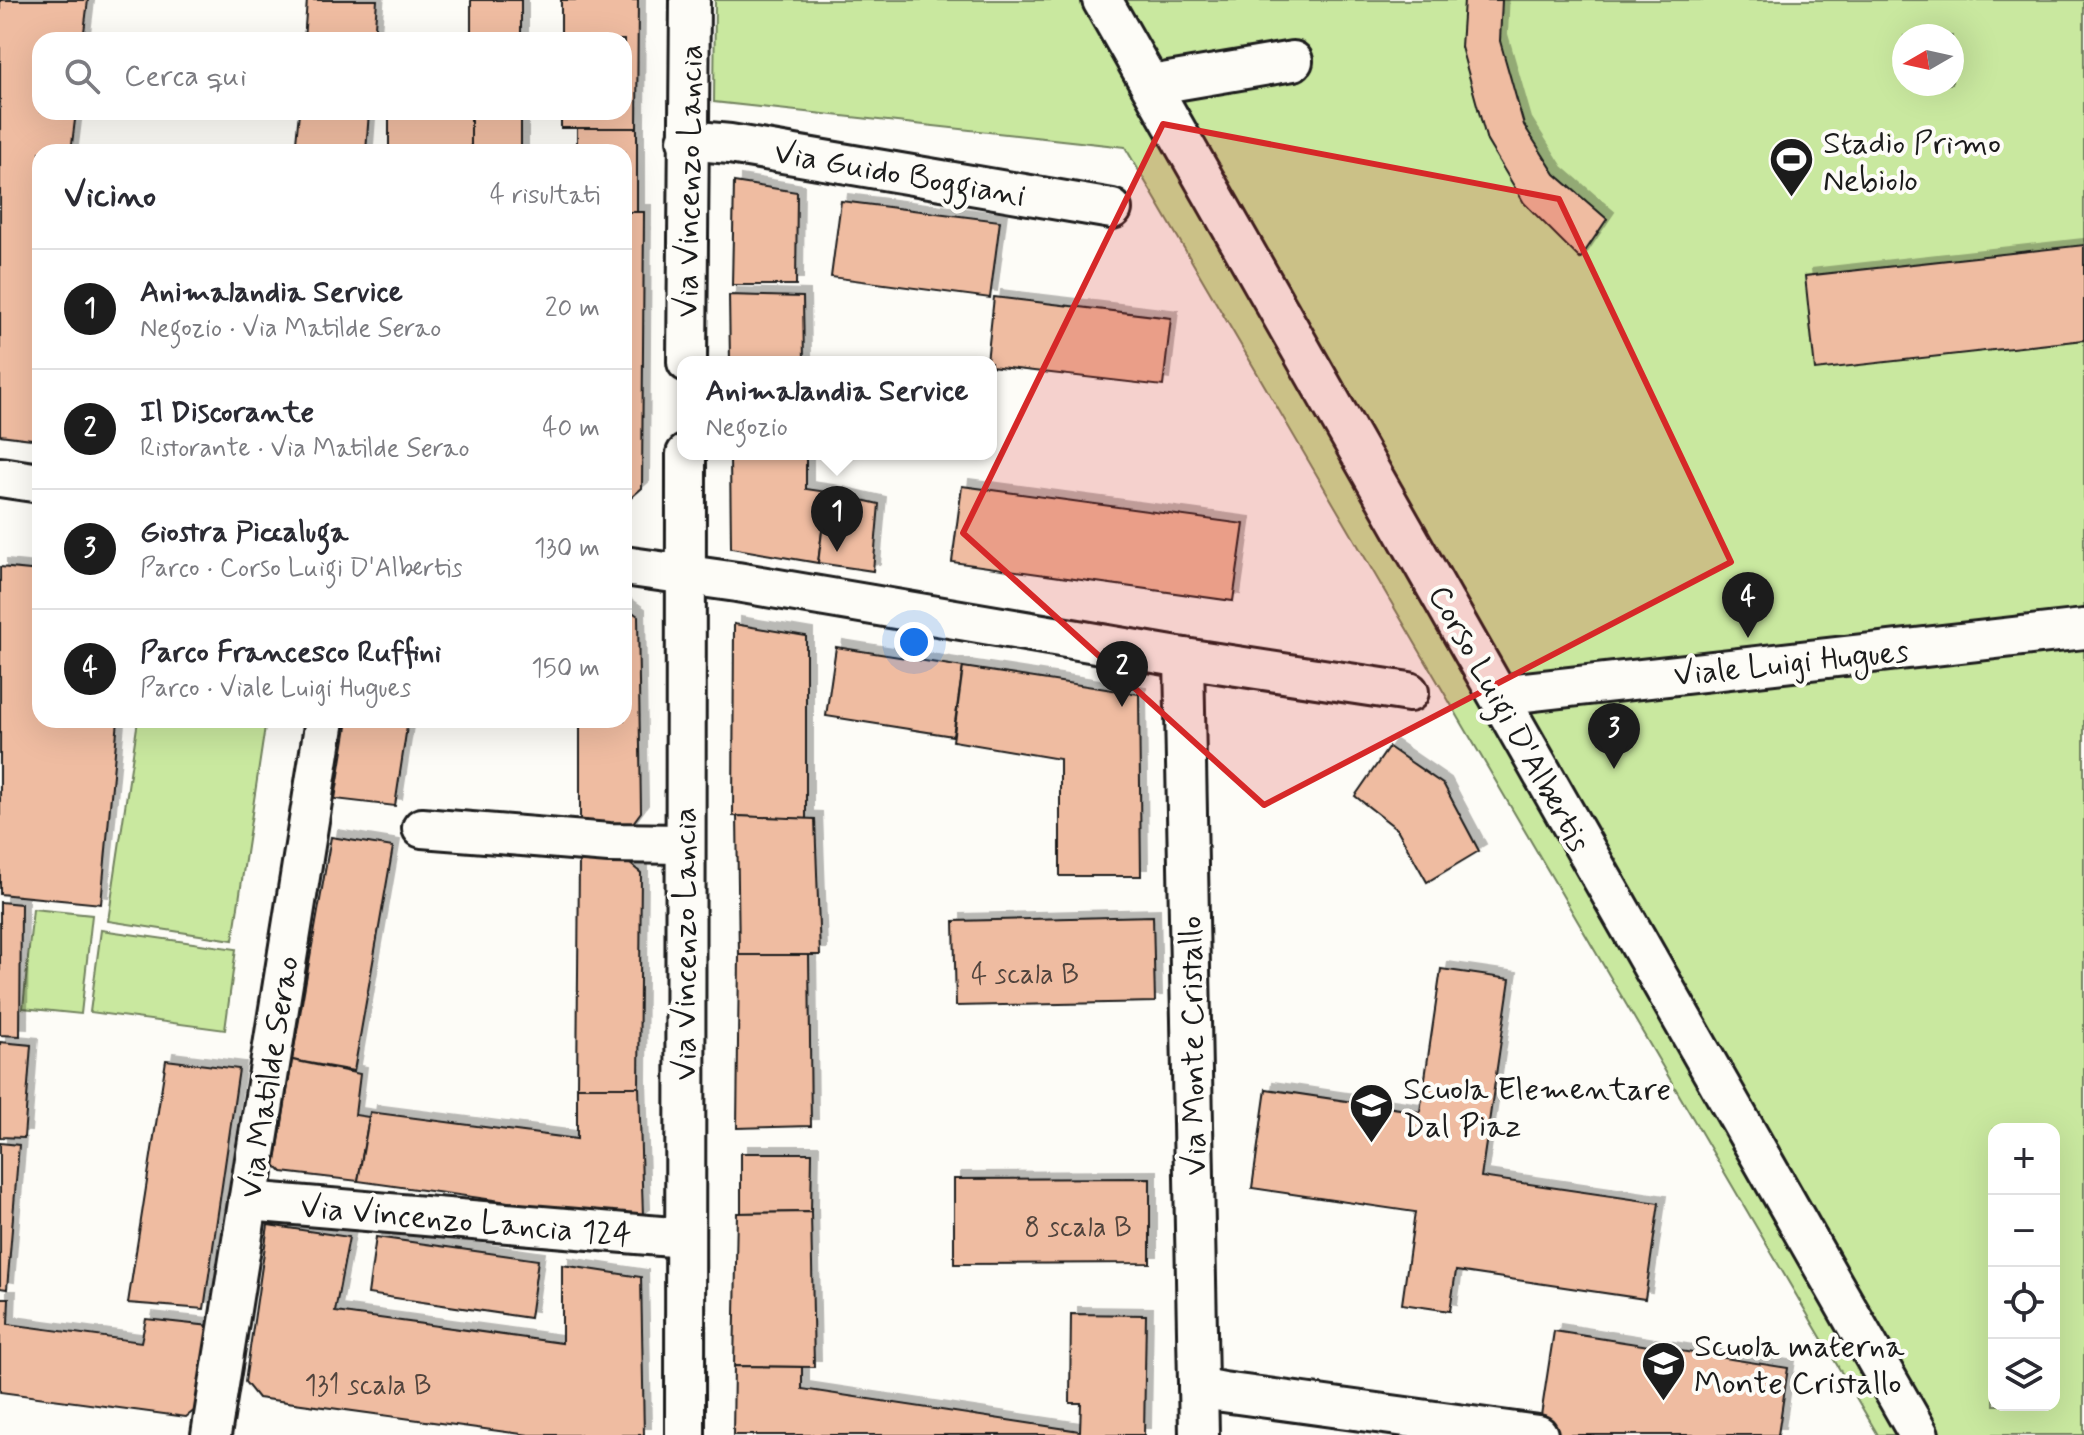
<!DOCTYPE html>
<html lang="it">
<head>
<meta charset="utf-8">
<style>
	:root { --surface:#fff; --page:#f2f2f3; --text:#2b2b33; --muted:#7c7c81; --line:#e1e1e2; --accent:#1c1c1c }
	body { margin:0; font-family:Mynerve,sans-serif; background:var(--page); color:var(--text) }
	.controls { position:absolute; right:24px; bottom:24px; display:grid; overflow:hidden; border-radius:16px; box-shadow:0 8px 32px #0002 }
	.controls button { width:72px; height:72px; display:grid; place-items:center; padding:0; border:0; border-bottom:2px solid var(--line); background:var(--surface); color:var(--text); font:40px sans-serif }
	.compass { position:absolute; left:1892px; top:24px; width:72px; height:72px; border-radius:50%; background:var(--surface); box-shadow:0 8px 32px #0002; rotate:261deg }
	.you { position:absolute; left:914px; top:642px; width:28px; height:28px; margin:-20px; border:6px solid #fff; border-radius:50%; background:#1a73e8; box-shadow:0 0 0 12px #1a73e833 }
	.badge { display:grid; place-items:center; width:52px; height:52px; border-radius:50%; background:var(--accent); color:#fff; font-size:26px; font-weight:700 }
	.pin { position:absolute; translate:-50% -66px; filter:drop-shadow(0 2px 4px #0008) }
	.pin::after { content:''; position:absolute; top:42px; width:28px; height:24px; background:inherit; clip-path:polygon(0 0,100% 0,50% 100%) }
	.popup { position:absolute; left:677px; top:356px; width:320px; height:104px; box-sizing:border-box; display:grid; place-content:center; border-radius:16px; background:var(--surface); filter:drop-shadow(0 2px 6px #0005); font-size:26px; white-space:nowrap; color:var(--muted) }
	.popup b { font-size:30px; color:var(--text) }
	.popup::after { content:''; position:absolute; left:50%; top:100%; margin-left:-16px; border:16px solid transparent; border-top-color:var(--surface) }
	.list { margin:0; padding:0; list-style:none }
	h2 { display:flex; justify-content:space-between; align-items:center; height:104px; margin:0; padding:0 32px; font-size:34px }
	h2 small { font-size:26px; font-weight:400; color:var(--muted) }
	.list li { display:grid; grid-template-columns:52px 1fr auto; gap:24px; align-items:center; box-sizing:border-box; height:120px; padding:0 32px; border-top:2px solid var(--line) }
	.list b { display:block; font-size:30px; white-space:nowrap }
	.list p { margin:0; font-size:26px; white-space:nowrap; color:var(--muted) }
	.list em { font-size:26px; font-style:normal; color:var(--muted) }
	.icon { flex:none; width:44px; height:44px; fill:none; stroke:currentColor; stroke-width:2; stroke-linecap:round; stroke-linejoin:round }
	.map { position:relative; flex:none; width:2084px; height:1435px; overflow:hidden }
	.search { position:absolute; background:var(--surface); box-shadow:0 8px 32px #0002; left:32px; top:32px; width:600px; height:88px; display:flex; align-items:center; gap:20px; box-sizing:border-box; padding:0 28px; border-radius:24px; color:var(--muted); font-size:30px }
	.panel { position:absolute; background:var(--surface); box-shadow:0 8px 32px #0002; left:32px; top:144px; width:600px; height:584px; border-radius:24px }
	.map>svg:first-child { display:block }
</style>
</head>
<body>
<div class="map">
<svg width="2084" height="1435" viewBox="0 0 2084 1435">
	<defs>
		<filter id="shadow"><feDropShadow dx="7" dy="-7" stdDeviation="0" flood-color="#0004"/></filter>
	</defs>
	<rect width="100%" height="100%" fill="#fdfcf7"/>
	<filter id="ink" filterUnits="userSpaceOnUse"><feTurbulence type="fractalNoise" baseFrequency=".0125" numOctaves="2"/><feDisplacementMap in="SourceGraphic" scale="16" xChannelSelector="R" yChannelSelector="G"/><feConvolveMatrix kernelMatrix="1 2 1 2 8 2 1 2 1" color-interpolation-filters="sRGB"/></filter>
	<g filter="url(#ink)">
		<g fill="#c9e89f" stroke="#72825e" stroke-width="2" fill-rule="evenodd">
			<path d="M715,0H2084V1435H1878L1125,147L714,102ZM1904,36H1952V84H1904ZM1994,1129H2054V1405H1994Z"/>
			<path d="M138,720H266L233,940L108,921Z"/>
			<path d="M33,909L92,915L81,1014L23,1008Z"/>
			<path d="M101,930L236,949L225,1030L90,1012Z"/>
		</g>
		<g fill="#efbca1" stroke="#1c1c1c" stroke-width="2" filter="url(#shadow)">
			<path d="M0,0H88L83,40H40V112H76L71,152H40V440L0,435Z"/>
			<path d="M307,0H377L374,40H304Z"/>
			<rect x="471" y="0" width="50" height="40"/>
			<path d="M561,0H638L637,128H561V112H624V40H561Z"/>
			<path d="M1464,0H1502L1500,41L1524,125L1555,174L1607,219L1580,259L1524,203L1487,141L1461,47Z"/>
			<path d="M299,112H369L366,152H295Z"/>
			<rect x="389" y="112" width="82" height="40"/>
			<rect x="471" y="112" width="50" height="40"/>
			<path d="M577,128H637V212H624V152H577Z"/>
			<path d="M734,182L797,192L796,285H732Z"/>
			<path d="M841,201L1000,221L990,298L831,277Z"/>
			<path d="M624,212H644L642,488L624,504Z"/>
			<path d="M2084,245V340L1815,370L1805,276Z"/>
			<path d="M729,295L803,297L804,362H730Z"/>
			<path d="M994,297L1171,318L1163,386L991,366V362H987Z"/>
			<path d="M730,454H806V489L827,492L818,563L731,548Z"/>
			<path d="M962,486L1244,524L1233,601L952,562Z"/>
			<path d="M827,492L879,504L873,571L818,563Z"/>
			<path d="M0,567L40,571V720H118L101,904L0,894Z"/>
			<path d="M624,606L638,616L641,812L630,827L580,826V720H624Z"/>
			<path d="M734,624L806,636V819L733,816Z"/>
			<path d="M836,647L963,667L953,736L826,716Z"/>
			<path d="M963,667L1139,694L1141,876H1060V759L953,741Z"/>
			<path d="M348,720H408L395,806L335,799Z"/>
			<path d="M1389,747L1444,785L1479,851L1427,882L1397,829L1355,796Z"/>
			<path d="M737,816L815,819L820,955H739Z"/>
			<path d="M331,837L393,847L354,1071L292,1060Z"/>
			<path d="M579,861L629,863L641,873L639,1087H577Z"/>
			<path d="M0,902L21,904L20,1036L0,1035Z"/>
			<path d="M1153,916L1155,1002L956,1006L954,921Z"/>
			<path d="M739,955H809L811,1126L737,1128Z"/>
			<path d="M1441,969L1510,979L1481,1177L1659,1203L1645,1299L1456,1271L1450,1311L1402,1304L1415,1212L1252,1188L1266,1089L1420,1112Z"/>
			<path d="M0,1042L31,1045L24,1138L0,1137Z"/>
			<path d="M166,1060L239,1069L204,1309L128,1303Z"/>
			<path d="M292,1060L360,1074L355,1115L369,1117L358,1181L282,1172L275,1165Z"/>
			<path d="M577,1087H639L643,1216L637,1220L358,1181L370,1112L577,1139Z"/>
			<path d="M0,1143L19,1145L7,1289L0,1288Z"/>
			<path d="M741,1153H812L811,1212L741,1213Z"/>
			<path d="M1150,1178V1263L954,1264V1179Z"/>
			<path d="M811,1212L814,1367L734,1366L737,1213Z"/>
			<path d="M268,1225L349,1237L335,1312L562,1343V1265L641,1277L644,1435H529L258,1398L245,1382Z"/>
			<path d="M376,1237L538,1260L530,1318L368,1294Z"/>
			<path d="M0,1298H9L8,1324L141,1342L146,1319L210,1326L200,1406L186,1417L0,1392Z"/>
			<path d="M1071,1314L1146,1315L1144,1435H733L734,1366L802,1367V1389L1080,1431L1081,1403H1070Z"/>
			<path d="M1554,1331L1788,1368L1778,1435H1538Z"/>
		</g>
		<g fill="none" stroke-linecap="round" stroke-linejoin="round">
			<defs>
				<g id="minor">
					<path d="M1102,0L1919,1435"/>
					<path d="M1151,85L1293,61"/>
					<path d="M687,140L730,144L1112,209"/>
					<path d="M687,362L690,0"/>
					<path d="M0,477L40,483"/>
					<path d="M624,566L737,582L1184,658L1409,692"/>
					<path d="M1184,658L1199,1435"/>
					<path d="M1499,695L2084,629"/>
					<path d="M422,828L609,843L684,844"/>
					<path d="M248,1201L684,1238"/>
					<path d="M1198,1387L1223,1392L1538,1435"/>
					<path d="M211,1435L325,720"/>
					<path d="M685,1435L686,454"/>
				</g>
			</defs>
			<use href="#minor" stroke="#1c1c1c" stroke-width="44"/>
			<use href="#minor" stroke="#fdfcf7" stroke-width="38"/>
		</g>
	</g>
	<path fill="#d62828" fill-opacity="0.2" stroke="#d62828" stroke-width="6" stroke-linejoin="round" d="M1163,124L1559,199L1731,562L1264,805L963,533Z"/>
	<defs>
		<symbol id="stadium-pin" viewBox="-11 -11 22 30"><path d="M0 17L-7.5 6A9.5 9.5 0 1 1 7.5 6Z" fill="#1c1c1c" stroke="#fdfcf7"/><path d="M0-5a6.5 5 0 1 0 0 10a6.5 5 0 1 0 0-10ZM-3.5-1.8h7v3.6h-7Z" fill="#fff"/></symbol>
		<symbol id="school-pin" viewBox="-11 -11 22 30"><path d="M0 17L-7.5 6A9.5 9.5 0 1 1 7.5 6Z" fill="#1c1c1c" stroke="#fdfcf7"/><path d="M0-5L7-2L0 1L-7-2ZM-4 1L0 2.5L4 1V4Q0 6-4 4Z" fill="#fff"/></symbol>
	</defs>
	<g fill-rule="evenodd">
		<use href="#stadium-pin" x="1766" y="134" width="51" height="69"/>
		<use href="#school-pin" x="1346" y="1080" width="51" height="69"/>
		<use href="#school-pin" x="1638" y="1338" width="51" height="69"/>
	</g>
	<g text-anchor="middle" stroke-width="8" stroke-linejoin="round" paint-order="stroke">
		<g font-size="28" fill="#51443d">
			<text x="1025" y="983">4 scala B</text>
			<text x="1078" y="1236">8 scala B</text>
			<text x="368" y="1394">131 scala B</text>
		</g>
		<g font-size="32" fill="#1c1c1c" stroke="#fdfcf7" text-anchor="start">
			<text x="1823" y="153">Stadio Primo<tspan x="1823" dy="37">Nebiolo</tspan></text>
			<text x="1403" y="1099">Scuola Elementare<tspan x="1403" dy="37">Dal Piaz</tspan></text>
			<text x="1694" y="1356">Scuola materna<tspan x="1694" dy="37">Monte Cristallo</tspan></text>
		</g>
		<g font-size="32" fill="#1c1c1c" stroke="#fdfcf7">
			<text transform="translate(900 173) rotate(10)" y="11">Via Guido Boggiani</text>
			<text transform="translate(688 181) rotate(-89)" y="11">Via Vincenzo Lancia</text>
			<text transform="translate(1791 662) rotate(-6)" y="11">Viale Luigi Hugues</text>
			<text transform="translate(1510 718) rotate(61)" y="11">Corso Luigi D'Albertis</text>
			<text transform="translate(684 944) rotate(-90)" y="11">Via Vincenzo Lancia</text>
			<text transform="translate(1192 1046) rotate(-91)" y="11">Via Monte Cristallo</text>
			<text transform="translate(268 1077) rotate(-81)" y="11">Via Matilde Serao</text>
			<text transform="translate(466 1220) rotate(5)" y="11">Via Vincenzo Lancia 124</text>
		</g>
	</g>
</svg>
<div class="controls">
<button>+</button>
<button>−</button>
<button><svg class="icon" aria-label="locate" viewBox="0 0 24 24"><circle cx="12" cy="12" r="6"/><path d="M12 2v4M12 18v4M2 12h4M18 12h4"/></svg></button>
<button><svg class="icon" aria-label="layers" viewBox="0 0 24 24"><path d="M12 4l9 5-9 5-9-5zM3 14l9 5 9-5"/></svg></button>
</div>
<svg class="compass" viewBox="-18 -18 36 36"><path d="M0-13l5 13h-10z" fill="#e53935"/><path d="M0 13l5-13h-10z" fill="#7c7c81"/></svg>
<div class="you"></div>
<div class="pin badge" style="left:837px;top:552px">1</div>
<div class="popup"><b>Animalandia Service</b>Negozio</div>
<div class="pin badge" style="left:1122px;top:707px">2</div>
<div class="pin badge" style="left:1614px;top:769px">3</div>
<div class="pin badge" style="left:1748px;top:638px">4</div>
<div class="search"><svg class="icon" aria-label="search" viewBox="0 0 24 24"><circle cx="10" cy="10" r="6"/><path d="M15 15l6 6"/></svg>Cerca qui</div>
<section class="panel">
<h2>Vicino<small>4 risultati</small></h2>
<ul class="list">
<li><span class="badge">1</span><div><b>Animalandia Service</b><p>Negozio · Via Matilde Serao</p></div><em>20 m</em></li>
<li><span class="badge">2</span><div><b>Il Discorante</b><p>Ristorante · Via Matilde Serao</p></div><em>40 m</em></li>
<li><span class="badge">3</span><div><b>Giostra Piccaluga</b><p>Parco · Corso Luigi D'Albertis</p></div><em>130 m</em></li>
<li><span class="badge">4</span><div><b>Parco Francesco Ruffini</b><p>Parco · Viale Luigi Hugues</p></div><em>150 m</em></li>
</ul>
</section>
</div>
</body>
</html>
